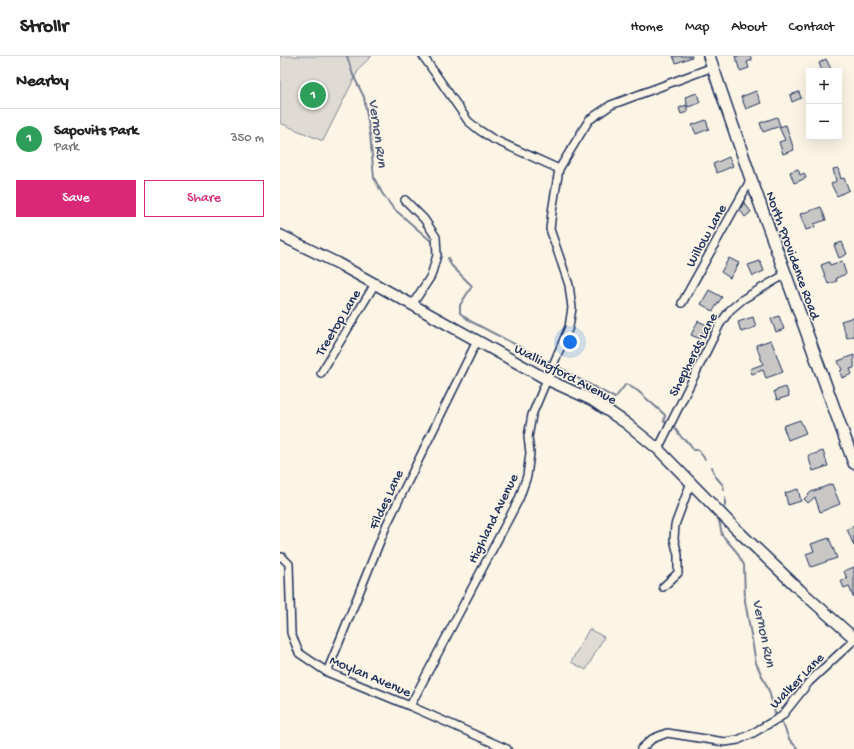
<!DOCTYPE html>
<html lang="en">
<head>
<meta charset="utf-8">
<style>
	:root { --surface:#fff; --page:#f2f2f2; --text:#222; --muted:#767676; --line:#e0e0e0; --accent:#db2777 }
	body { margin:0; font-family:"Gochi Hand",sans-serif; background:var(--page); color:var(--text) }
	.controls { position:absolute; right:12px; top:12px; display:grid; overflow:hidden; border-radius:0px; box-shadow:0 4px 16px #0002 }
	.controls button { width:36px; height:36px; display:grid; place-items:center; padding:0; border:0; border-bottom:1px solid var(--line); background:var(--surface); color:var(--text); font:20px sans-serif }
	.you { position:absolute; left:290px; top:286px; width:14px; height:14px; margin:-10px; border:3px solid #fff; border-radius:50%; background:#1a73e8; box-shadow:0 0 0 6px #1a73e833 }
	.badge { display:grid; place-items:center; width:26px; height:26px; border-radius:50%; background:var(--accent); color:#fff; font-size:13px; font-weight:700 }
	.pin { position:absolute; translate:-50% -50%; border:2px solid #fff; box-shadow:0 1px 4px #0006 }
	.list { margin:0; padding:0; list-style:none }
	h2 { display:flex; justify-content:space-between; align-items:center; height:52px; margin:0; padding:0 16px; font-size:17px }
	h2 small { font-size:13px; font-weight:400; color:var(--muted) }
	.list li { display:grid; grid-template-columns:26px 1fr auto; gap:12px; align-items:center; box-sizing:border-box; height:60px; padding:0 16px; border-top:1px solid var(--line) }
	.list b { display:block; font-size:15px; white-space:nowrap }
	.list p { margin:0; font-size:13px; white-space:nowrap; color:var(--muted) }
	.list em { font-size:13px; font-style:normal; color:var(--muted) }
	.actions { display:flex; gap:8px; padding:12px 16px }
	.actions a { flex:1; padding:9px 0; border:1px solid var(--accent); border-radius:0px; text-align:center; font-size:14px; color:var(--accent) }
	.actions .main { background:var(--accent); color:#fff }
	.map { position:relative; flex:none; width:574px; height:693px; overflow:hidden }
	header { display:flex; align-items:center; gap:24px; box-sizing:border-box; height:56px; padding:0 20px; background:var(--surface); border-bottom:1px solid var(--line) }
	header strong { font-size:19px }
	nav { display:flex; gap:22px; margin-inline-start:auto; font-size:14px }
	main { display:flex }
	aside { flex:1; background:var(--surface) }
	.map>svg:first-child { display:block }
</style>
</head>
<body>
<header>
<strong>Strollr</strong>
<nav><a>Home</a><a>Map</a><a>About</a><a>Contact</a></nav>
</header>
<main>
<aside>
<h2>Nearby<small></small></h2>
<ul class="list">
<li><span class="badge" style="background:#2e9e5b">1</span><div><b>Sapovits Park</b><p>Park</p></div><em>350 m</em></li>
</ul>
<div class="actions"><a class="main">Save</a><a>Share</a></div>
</aside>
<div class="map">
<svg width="574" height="693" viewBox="0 0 574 693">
	<rect width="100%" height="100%" fill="#fcf5e5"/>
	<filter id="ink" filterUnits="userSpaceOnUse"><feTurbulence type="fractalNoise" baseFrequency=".025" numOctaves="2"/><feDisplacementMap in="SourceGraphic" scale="8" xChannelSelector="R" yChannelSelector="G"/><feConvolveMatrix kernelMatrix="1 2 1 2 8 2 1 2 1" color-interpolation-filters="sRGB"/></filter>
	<g filter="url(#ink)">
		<g fill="#dfdbd4" stroke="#7d8599">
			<path d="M0,0H92L80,11L43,85L0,67Z"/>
			<path d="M309,573L324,581L306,614L291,606Z"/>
		</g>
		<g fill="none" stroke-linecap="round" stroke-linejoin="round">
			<g stroke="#767f94" stroke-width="2">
				<path d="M67,0L73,19L84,41L90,78L94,122L102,137L113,152L151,185"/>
				<path d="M168,202L171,209L192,230L180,249V257L190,265L269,306"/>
				<path d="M279,311L299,323L335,342L346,328L358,335L385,359L384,366H385"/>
				<path d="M394,371L402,382L410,388L413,394H418L425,403"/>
				<path d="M432,411L435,420L443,429L444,434"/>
				<path d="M445,442V450"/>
				<path d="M439,464L442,479L456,495L464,509L465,545L476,607L489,635L495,657L503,668L509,683L518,693"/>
			</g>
		</g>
		<g fill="#c8c7c6" stroke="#1b2f5e">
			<path d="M393,0H412V1L396,7Z"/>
			<path d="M455,0H470L472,4L467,6L469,12L460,15Z"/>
			<path d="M546,3L551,13L542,15L539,7Z"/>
			<path d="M476,35L481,47L466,53L461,41Z"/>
			<path d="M519,36L521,42L512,46L510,39Z"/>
			<path d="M417,37L420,47L408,51L405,41Z"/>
			<path d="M406,49L408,56L401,58L399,52Z"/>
			<path d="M497,61L500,70L483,76L480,67Z"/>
			<path d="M426,64L429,73L416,78L412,69Z"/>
			<path d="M506,69L514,94L503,98L499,86L505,84L499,71Z"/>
			<path d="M449,101L453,110L437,117L433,108Z"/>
			<path d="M558,112L561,123L564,122L569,134L557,140L551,128L556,125L553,113Z"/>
			<path d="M518,113L520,119L524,117L526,122L514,127L510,116Z"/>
			<path d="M464,146L471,156L465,161L460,154Z"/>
			<path d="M541,151L546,164L534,168L535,171L526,174L520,158Z"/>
			<path d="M562,186L567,198L559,202L554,189Z"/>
			<path d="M449,202L459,207L450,222L441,216Z"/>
			<path d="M480,205L484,215L473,220L468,209Z"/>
			<path d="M562,205L566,218L556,222L557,225L548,228L541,209L549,206L550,209Z"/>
			<path d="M429,234L442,241L433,255L421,248Z"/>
			<path d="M499,260L504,273L496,276L491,263Z"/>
			<path d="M473,261L476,271L461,276L458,266Z"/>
			<path d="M574,261V280L567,282L561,265Z"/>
			<path d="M418,265L427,269L420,283L411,279Z"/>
			<path d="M491,284L503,316L486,322L483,314L472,318L470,313L483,308L476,289Z"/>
			<path d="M574,299V312L570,313L572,318L562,322L560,315L562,314L558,305Z"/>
			<path d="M506,331L509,340L497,344L494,335Z"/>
			<path d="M520,364L526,377L508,384L503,370Z"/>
			<path d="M543,395L548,410L533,415L528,400Z"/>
			<path d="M552,428L560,448L540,456L535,441L528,447L524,443L531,436Z"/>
			<path d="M518,433L521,445L508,449L505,437Z"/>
			<path d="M574,470V490L567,473Z"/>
			<path d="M549,482L557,502L531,511L526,498L534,495L531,488Z"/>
			<path d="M574,511V541H573L569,530L564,532L561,525L567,523L564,515Z"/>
		</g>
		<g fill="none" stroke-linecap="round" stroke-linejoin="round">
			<defs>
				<g id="street">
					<path d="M143,0L188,65L199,74L213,83L279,113"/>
					<path d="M125,144L144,163L156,181L157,199L151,220L132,249"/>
					<path d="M402,247L471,123"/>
					<path d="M41,317L95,228"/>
					<path d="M378,393L440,268L450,254L463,243L506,218"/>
					<path d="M0,501H2L9,508L11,577L19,597L47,616L130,650L227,693"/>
					<path d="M383,531L398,517V499L394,483L395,469L411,426"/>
					<path d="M47,616L107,468L197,285"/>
					<path d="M130,650L239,443L247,420L250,397L248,381L252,359L289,271L292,252L289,229L270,173L272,156L279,113L309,64L331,49L433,11"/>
					<path d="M361,693L372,683L387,677L445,686L458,684L473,677L502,660L529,626L574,584"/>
				</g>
				<path id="secondary" d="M0,179L57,207L268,324L312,344L346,367L378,393L455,472L520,534L574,582"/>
				<path id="primary" d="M429,0L471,123L574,407"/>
			</defs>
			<use href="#street" stroke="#1b2f5e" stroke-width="10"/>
			<use href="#secondary" stroke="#1b2f5e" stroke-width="13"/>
			<use href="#primary" stroke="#1b2f5e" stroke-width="14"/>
			<use href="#street" stroke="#fcf5e5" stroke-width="7"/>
			<use href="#secondary" stroke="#fcf5e5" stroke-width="10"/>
			<use href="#primary" stroke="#fcf5e5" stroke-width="11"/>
		</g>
	</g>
	<g text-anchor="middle" stroke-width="3" stroke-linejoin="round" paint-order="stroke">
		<g font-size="14" fill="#1b2f5e" stroke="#fcf5e5">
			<text transform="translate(425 179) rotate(-61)" y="5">Willow Lane</text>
			<text transform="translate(514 199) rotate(70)" y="5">North Providence Road</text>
			<text transform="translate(57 266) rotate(-59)" y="5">Treetop Lane</text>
			<text transform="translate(412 298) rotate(-63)" y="5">Shepherds Lane</text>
			<text transform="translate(286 317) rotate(28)" y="5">Wallingford Avenue</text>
			<text transform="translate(105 443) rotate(-65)" y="5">Fildes Lane</text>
			<text transform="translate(212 462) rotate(-64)" y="5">Highland Avenue</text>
			<text transform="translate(91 619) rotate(23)" y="5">Moylan Avenue</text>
			<text transform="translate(516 624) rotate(-46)" y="5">Walker Lane</text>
		</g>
		<g font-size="15" font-style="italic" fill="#485779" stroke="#fcf5e5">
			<text transform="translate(99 77) rotate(82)" y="5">Vernon Run</text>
			<text transform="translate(485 577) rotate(78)" y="5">Vernon Run</text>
		</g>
	</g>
</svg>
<div class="controls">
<button>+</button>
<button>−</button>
</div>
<div class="you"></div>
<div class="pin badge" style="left:33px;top:39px;background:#2e9e5b">1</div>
</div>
</main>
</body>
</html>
